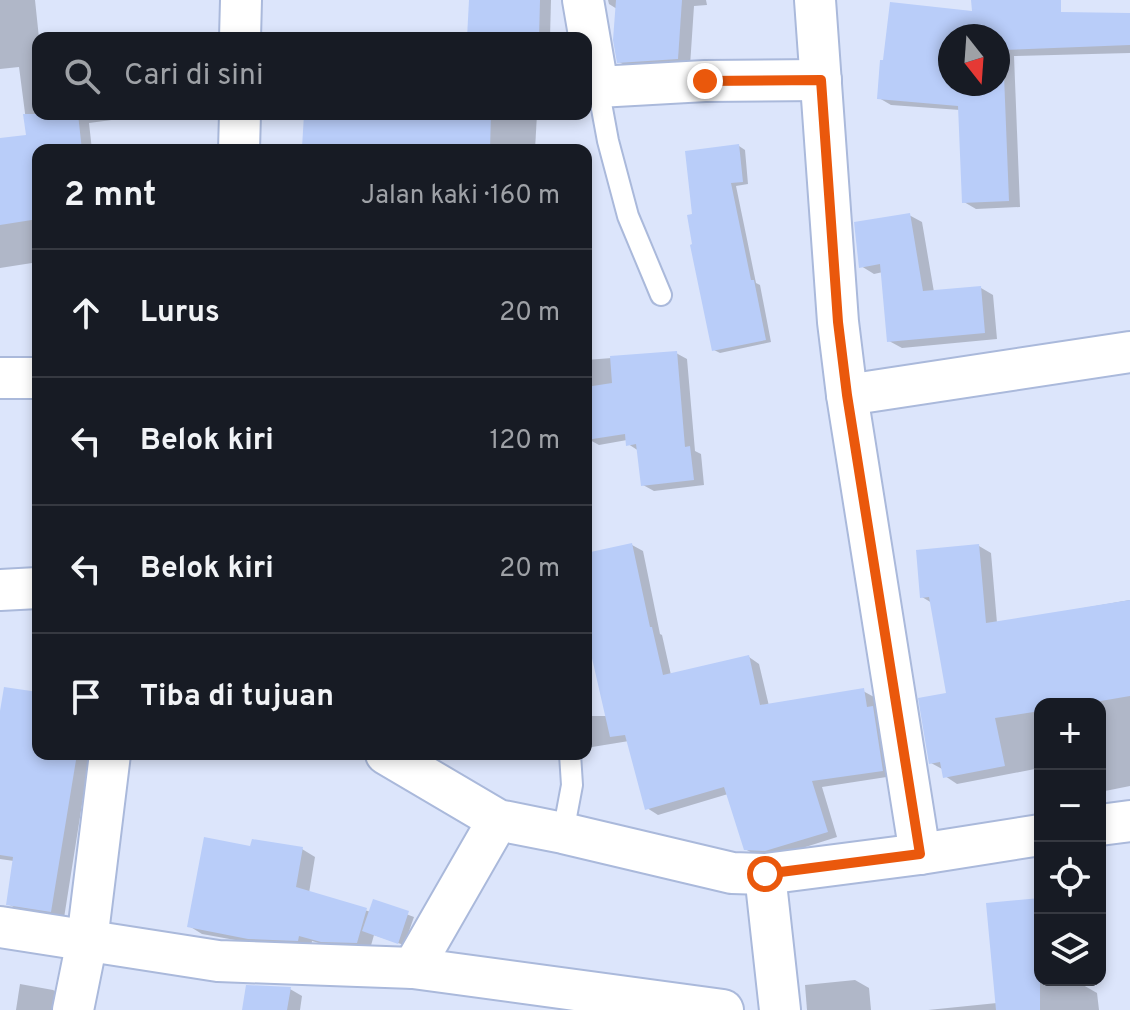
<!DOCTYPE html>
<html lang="id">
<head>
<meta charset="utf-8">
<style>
	:root { --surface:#171b24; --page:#20242c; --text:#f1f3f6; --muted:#9ea1a6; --line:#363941 }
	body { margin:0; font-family:Overpass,sans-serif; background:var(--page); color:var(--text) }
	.controls { position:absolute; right:24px; bottom:24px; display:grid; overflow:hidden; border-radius:16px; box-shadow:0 4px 12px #0003 }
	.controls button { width:72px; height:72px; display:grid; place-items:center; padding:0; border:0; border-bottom:2px solid var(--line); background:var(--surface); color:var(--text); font:40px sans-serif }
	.compass { position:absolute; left:938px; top:24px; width:72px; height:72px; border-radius:50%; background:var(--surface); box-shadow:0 4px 12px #0003; rotate:163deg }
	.stop { position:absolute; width:24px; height:24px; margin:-18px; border:6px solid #ea580c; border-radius:50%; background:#fff }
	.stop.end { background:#ea580c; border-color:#fff; box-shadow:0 2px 8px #0008 }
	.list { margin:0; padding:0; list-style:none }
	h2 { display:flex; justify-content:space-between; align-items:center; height:104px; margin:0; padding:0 32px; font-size:34px }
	h2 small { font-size:26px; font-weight:400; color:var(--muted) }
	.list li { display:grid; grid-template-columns:52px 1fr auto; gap:24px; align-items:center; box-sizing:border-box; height:128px; padding:0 32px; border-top:2px solid var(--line) }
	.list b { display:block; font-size:30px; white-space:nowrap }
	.list em { font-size:26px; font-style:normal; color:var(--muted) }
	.icon { flex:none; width:44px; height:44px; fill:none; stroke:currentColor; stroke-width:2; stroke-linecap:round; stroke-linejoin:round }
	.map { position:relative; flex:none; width:1130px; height:1010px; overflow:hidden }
	.search { position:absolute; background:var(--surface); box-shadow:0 4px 12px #0003; left:32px; top:32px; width:560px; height:88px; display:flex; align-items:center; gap:20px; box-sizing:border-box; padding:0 28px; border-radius:16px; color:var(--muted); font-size:30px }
	.panel { position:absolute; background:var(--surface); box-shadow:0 4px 12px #0003; left:32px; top:144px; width:560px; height:616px; border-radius:16px }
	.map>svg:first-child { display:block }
</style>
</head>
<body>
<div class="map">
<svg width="1130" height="1010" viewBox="0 0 1130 1010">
	<rect width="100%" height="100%" fill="#dce5fb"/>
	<g fill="#0003" fill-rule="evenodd">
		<path d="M0,0H35L39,38L38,114H157L89,123L92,150H38V292L32,263L0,268V140L28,136L19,67L0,69Z"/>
		<path d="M471,0H551L550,38H469Z"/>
		<path d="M608,0H706L707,5L694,6L690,66L632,69L619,62L617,9L609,4Z"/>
		<path d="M892,10L1130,15V53L1014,56L1020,207L976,209L964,202L960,110L891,105L879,98ZM950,36H998V84H950Z"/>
		<path d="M184,32L195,38H140Z"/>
		<path d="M306,114H537L535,150H310L304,147Z"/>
		<path d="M739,146L745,150L748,184L736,186L756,283L760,285L771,342L720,353L714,350L694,216Z"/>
		<path d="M909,215L922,222L934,292L981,288L993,295L997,339L902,348L889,341L883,272L874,274L861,266Z"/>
		<path d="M676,353L687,359L695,451L701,454L704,485L654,491L643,485L639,451L628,444L627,440L599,445L588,439L586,429V360Z"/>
		<path d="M632,545L643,551L660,634L662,635L671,675L749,657L759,664L769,706L863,691L874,697L876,710L884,714L893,776L822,787L837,837L777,856L756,855L745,849L728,794L658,815L647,808L629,741L586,748V716H607L586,625V555Z"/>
		<path d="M979,546L991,553L997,623L1130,600V786L1100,792V704H1040V768L957,784L945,776L944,770L931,763L948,695L932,603L922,597Z"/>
		<path d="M38,687V754H90L64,918L21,911L8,904L14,861L0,859V724L37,694Z"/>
		<path d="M490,754H570L569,756H494Z"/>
		<path d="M252,849H302L315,857L309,893L371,912L374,902L414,917L404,945L374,935L370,949L335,948L312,941L311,947L263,945L202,934L189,926Z"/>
		<path d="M1040,900V980H1078L1079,985H1083L1097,993L1099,1010H928L997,1003Z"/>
		<path d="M855,980L869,988L871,1010H807L805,985Z"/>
		<path d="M20,984L53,990L66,997L63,1010H16Z"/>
		<path d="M290,989L302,996L300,1010H244Z"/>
	</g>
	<g fill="#b9cdf9" fill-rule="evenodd">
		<path d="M469,0H540L539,38H467Z"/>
		<path d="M616,0H682L678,59L617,63L613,40Z"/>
		<path d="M971,0H1061V12L1130,13V45L1003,50L1009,201L962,203L958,106L877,99L880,60H883L890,2L972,11ZM950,36H998V84H950Z"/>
		<path d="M23,114H78L82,150H38V219L0,225V138L26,135Z"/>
		<path d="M304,114H491L490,150L364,145V150L302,148Z"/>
		<path d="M739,144L743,182L731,183L751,280H754L766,340L712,351L690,245L692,244L687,215L692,214L685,151Z"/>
		<path d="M910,213L923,291L981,286L985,333L887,342L880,264L859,268L854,222Z"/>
		<path d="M677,351L685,447L690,446L694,480L641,486L636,444L626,446L625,434L586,440V387L612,383L610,356Z"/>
		<path d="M632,543L650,627H652L663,675L749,655L760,705L864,688L867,707L873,706L883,771L812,781L828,832L765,851L744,850L724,787L645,810L625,735L610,737L586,632V553Z"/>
		<path d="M979,544L986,623L1130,600V696L1083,704H1040V711L995,718L1005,766L943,778L940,762L929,764L918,698L946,693L929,597L920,598L916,550Z"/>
		<path d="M4,687L38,692V754H77L51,912L6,905L13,857L0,855V711Z"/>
		<path d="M204,837L250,846L252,839L303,847L296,887L367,908L357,943L321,942L299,936L298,941L248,939L187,927Z"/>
		<path d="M1040,898V1010H996L986,903Z"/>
		<path d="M373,899L409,911L398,944L362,931Z"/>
		<path d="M246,985L291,987L287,1010H242Z"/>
	</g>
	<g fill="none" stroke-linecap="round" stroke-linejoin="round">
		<defs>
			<g id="service">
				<path d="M598,87L608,141L628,216L661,295"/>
				<path d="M563,833L572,785L570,754"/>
			</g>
			<g id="minor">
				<path d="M583,0L598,87L705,81L821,80"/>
				<path d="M815,0L838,322L847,395L920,854"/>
				<path d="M240,38L241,0"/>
				<path d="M239,150L240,114"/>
				<path d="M0,378H38"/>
				<path d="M847,395L1130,352"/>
				<path d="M0,590L38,588"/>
				<path d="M386,754L498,820L563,833L732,873L765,874L920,854L1040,835"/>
				<path d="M1100,825L1130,821"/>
				<path d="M765,874L780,1010"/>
				<path d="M0,927L218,961L413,968L498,820"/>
				<path d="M413,968L723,1010"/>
				<path d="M73,1010L87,941L110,754"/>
			</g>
		</defs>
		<use href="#service" stroke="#aab9db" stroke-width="24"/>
		<use href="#minor" stroke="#aab9db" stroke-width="44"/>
		<use href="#service" stroke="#fff" stroke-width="20"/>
		<use href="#minor" stroke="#fff" stroke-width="40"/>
	</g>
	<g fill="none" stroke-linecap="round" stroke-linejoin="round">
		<path stroke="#ea580c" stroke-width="10" d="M705,81L821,80L838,322L847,395L920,854L765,874"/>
	</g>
</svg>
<div class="controls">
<button>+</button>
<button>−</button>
<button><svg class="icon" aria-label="locate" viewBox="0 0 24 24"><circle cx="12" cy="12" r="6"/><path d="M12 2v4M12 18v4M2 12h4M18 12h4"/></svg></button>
<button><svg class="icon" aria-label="layers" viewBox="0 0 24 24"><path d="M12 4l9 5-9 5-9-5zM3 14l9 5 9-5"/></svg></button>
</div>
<svg class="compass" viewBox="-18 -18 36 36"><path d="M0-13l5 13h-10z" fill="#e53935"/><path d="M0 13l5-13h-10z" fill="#9ea1a6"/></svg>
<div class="stop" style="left:765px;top:874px"></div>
<div class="stop end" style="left:705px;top:81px"></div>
<div class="search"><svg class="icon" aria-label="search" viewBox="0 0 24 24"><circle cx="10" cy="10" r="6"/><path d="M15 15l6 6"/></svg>Cari di sini</div>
<section class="panel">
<h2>2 mnt<small>Jalan kaki · 160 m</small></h2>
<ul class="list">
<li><svg class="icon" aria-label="ahead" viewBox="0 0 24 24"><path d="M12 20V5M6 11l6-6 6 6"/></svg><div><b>Lurus</b></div><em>20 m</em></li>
<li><svg class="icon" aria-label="left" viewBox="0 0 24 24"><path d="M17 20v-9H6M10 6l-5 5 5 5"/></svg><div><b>Belok kiri</b></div><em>120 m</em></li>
<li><svg class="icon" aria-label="left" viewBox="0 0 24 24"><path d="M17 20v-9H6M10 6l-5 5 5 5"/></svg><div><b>Belok kiri</b></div><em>20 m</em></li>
<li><svg class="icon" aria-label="arrive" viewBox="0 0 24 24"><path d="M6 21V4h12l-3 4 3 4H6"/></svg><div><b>Tiba di tujuan</b></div></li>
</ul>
</section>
</div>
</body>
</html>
